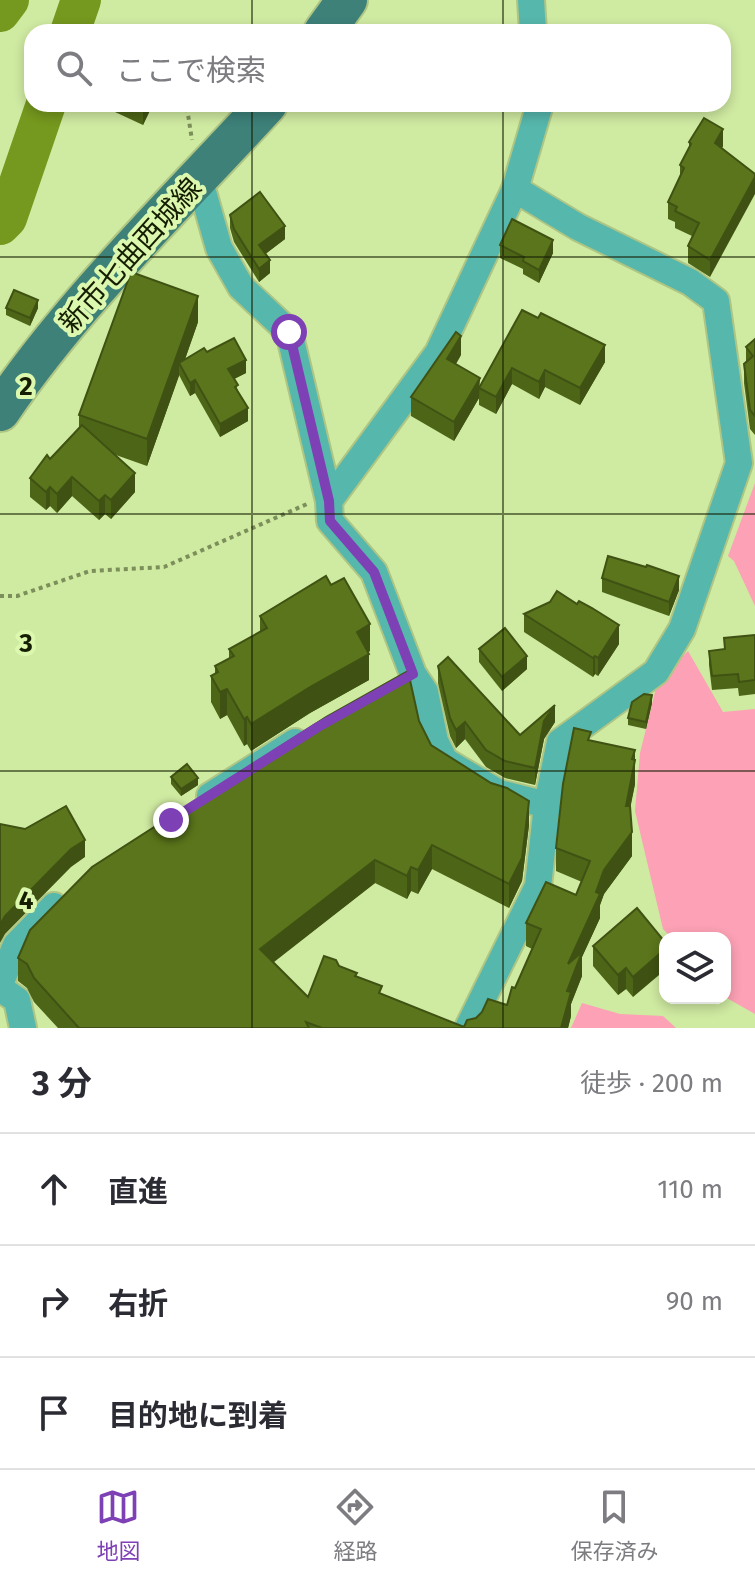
<!DOCTYPE html>
<html lang="ja">
<head>
<meta charset="utf-8">
<style>
	:root { --surface:#fff; --page:#f7f7f7; --text:#2b2b33; --muted:#7c7c81; --line:#e1e1e2; --accent:#7e40b5 }
	body { margin:0; font-family:"Fira Sans","Noto Sans JP",sans-serif; background:var(--page); color:var(--text) }
	.controls { position:absolute; right:24px; bottom:24px; display:grid; overflow:hidden; border-radius:16px; box-shadow:0 4px 12px #0003 }
	.controls button { width:72px; height:72px; display:grid; place-items:center; padding:0; border:0; border-bottom:2px solid var(--line); background:var(--surface); color:var(--text); font:40px sans-serif }
	.stop { position:absolute; width:24px; height:24px; margin:-18px; border:6px solid #7e40b5; border-radius:50%; background:#fff }
	.stop.end { background:#7e40b5; border-color:#fff; box-shadow:0 2px 8px #0008 }
	.list { margin:0; padding:0; list-style:none }
	h2 { display:flex; justify-content:space-between; align-items:center; height:104px; margin:0; padding:0 32px; font-size:34px }
	h2 small { font-size:26px; font-weight:400; color:var(--muted) }
	.list li { display:grid; grid-template-columns:52px 1fr auto; gap:24px; align-items:center; box-sizing:border-box; height:112px; padding:0 32px; border-top:2px solid var(--line) }
	.list b { display:block; font-size:30px; white-space:nowrap }
	.list em { font-size:26px; font-style:normal; color:var(--muted) }
	.icon { flex:none; width:44px; height:44px; fill:none; stroke:currentColor; stroke-width:2; stroke-linecap:round; stroke-linejoin:round }
	.map { position:relative; flex:none; width:755px; height:1028px; overflow:hidden }
	.search { position:absolute; background:var(--surface); box-shadow:0 4px 12px #0003; left:24px; right:24px; top:24px; height:88px; display:flex; align-items:center; gap:20px; box-sizing:border-box; padding:0 28px; border-radius:24px; color:var(--muted); font-size:30px }
	.sheet { height:440px; background:var(--surface) }
	nav { display:flex; justify-content:space-around; align-items:center; box-sizing:border-box; height:112px; border-top:2px solid var(--line); background:var(--surface); font-size:22px; color:var(--muted) }
	nav a { display:grid; justify-items:center; gap:4px }
	nav .on { color:var(--accent) }
	.map>svg:first-child { display:block }
</style>
</head>
<body>
<div class="map">
<svg width="755" height="1028" viewBox="0 0 755 1028">
	<rect width="100%" height="100%" fill="#cfeaa1"/>
	<g fill="#fca1b6">
		<path d="M755,483V606L734,561L728,556Z"/>
		<path d="M688,651L723,712L755,709V1014L725,997V938H672L663,929L635,811L640,753L658,680Z"/>
		<path d="M582,1003L620,1014L663,1016L676,1028H571Z"/>
	</g>
	<g fill="none" stroke-linecap="round" stroke-linejoin="round">
		<g stroke="#75981e" stroke-width="40">
			<path d="M0,12L9,0"/>
			<path d="M70,32L81,0"/>
			<path d="M0,225L7,218L46,104"/>
		</g>
		<defs>
			<g id="minor">
				<path d="M531,0L533,32"/>
				<path d="M199,178L219,248L241,287L289,332L329,501L330,521L374,572L413,674L425,692L435,741L445,761L499,793L547,805"/>
				<path d="M329,501L438,353L515,189L540,104"/>
				<path d="M210,796L295,742"/>
				<path d="M0,984L16,945L54,906"/>
				<path d="M0,988L17,1000L23,1028"/>
				<path d="M468,1028L538,886L547,805L560,742L656,672L682,629L739,463L716,301L690,282L578,227L515,189"/>
			</g>
			<g id="primary">
				<path d="M324,32L347,0"/>
				<path d="M0,411C74,302 178,201 267,104"/>
			</g>
		</defs>
		<use href="#minor" stroke="#aec584" stroke-width="30"/>
		<use href="#primary" stroke="#aec584" stroke-width="44"/>
		<g stroke="#7c8f5a" stroke-width="4" stroke-dasharray="4 4" stroke-linecap="butt">
			<path d="M59,30L64,32"/>
			<path d="M180,104L187,108L192,140"/>
			<path d="M0,596H17L90,571L164,567L307,504"/>
		</g>
		<use href="#minor" stroke="#56b7ac" stroke-width="26"/>
		<use href="#primary" stroke="#3d8179" stroke-width="40"/>
	</g>
	<g fill="#4d6517">
		<path d="M115,104H153L143,125L115,112Z"/>
		<path d="M689,142L723,146L722,148L710,277L688,263V246L692,236L675,228V222L668,219V202L680,176V165L689,148Z"/>
		<path d="M230,215L285,239L265,254L270,273L259,282L234,242L230,228Z"/>
		<path d="M500,245L553,253L539,283L523,274V269L500,258Z"/>
		<path d="M6,308H38L30,326L6,315Z"/>
		<path d="M522,310L605,362L580,405L545,387L539,399L512,384L496,414L479,405V398L454,441L411,416V397L461,355L456,364L480,388Z"/>
		<path d="M198,322L185,359L207,352L246,373L234,379L248,421L220,437L195,393L190,396L179,375L147,466L113,454L135,492L111,519L105,514L99,520L72,496L57,513L50,506L46,510L30,497V478L79,428V415Z"/>
		<path d="M755,339V435L750,429L744,383V364L746,362V347Z"/>
		<path d="M646,567L679,590L669,616L602,592V578Z"/>
		<path d="M524,614L619,644L598,676L595,674L593,677L524,632Z"/>
		<path d="M260,616L370,651L368,652L369,680L310,713L251,751L247,744L244,746L227,715L220,719L211,702V676L215,673V666L229,659V649L260,632Z"/>
		<path d="M755,635V694L739,696L738,688L712,690L709,665V651L724,649V638Z"/>
		<path d="M479,649L527,669L502,691L479,662Z"/>
		<path d="M438,666L520,735L555,722L544,739L535,785L505,778L486,767L465,739L456,748L450,736L438,683Z"/>
		<path d="M652,703L646,729L628,725V718Z"/>
		<path d="M419,721L431,745L529,825L522,881L509,908L432,869L418,894L411,891L407,899L375,883L273,962L308,997L339,966L357,976L382,994L464,1027L476,1018L507,1005L532,949L526,946V923L576,895L582,882L556,871V848L591,741L635,750V784L630,807L632,856L604,894L600,905V918L582,957V976L571,1004V1016L568,1028H58L34,1002L27,988L18,981V958L220,788L267,762V755Z"/>
		<path d="M171,777L198,785L181,796L171,784Z"/>
		<path d="M665,942L633,997L626,989L618,995L593,966V946Z"/>
	</g>
	<g fill="#3f5213">
		<path d="M146,104H153L143,125V111Z"/>
		<path d="M723,129V146L715,160V143Z"/>
		<path d="M755,177V194L710,277V260Z"/>
		<path d="M285,226V239L259,259V245Z"/>
		<path d="M553,240V253L539,283V270Z"/>
		<path d="M270,260V273L259,282V269Z"/>
		<path d="M198,296V322L182,368L179,363V376L147,466V439Z"/>
		<path d="M38,300V308L30,326V318Z"/>
		<path d="M461,336V355L447,378V359Z"/>
		<path d="M605,345V362L580,405V388Z"/>
		<path d="M246,360V373L228,382V369Z"/>
		<path d="M512,368V384L496,414V397Z"/>
		<path d="M545,370V387L539,399V382Z"/>
		<path d="M480,378L479,398L454,441V422Z"/>
		<path d="M195,380V393L190,396V383Z"/>
		<path d="M248,408V421L220,437V424Z"/>
		<path d="M135,473V492L111,519V500Z"/>
		<path d="M72,477V496L57,513V494Z"/>
		<path d="M50,487V506L46,510V492Z"/>
		<path d="M105,495V514L99,520V501Z"/>
		<path d="M679,576V590L669,616V602Z"/>
		<path d="M370,624V651L357,658V632Z"/>
		<path d="M619,625V644L598,676V658Z"/>
		<path d="M369,654V680L310,713L251,751V724L310,687Z"/>
		<path d="M527,656V669L502,691V677Z"/>
		<path d="M595,656V674L593,677V658Z"/>
		<path d="M227,689V715L220,719V692Z"/>
		<path d="M652,695V703L646,729V722Z"/>
		<path d="M555,705V722L544,739L535,785V768L544,721Z"/>
		<path d="M247,717V744L244,746V719Z"/>
		<path d="M465,722V739L456,748V730Z"/>
		<path d="M635,750V784L626,830V806Z"/>
		<path d="M198,778V785L181,796V789Z"/>
		<path d="M529,801V825L522,881L509,908V884Z"/>
		<path d="M632,832V856L604,894L600,905V918L582,957V976L571,1004V1016L568,1028H561L567,991L568,964L604,870Z"/>
		<path d="M85,840V857L71,867L5,934L0,943V925L5,916L71,849Z"/>
		<path d="M432,845V869L418,894V870Z"/>
		<path d="M375,860V883L260,973V949Z"/>
		<path d="M411,867V891L407,899V876Z"/>
		<path d="M665,949V970L633,997V977Z"/>
		<path d="M626,968V989L618,995V975Z"/>
	</g>
	<g fill="#5a751b" stroke="#3f5213" stroke-width="2">
		<path d="M348,26L353,28L354,26L363,32H344Z"/>
		<path d="M128,104H146L143,111Z"/>
		<path d="M704,118L723,129L715,143L755,174V177L710,260L688,246L699,223L675,211L677,207L668,202L684,168L680,165L691,144L689,142Z"/>
		<path d="M260,192L285,226L259,245L270,260L259,269L234,229L230,215Z"/>
		<path d="M512,219L553,240L539,270L523,261L524,257L500,245Z"/>
		<path d="M131,272L198,296L147,439L79,415Z"/>
		<path d="M14,290L38,300L30,318L6,308Z"/>
		<path d="M522,310L538,318L541,313L605,345L580,388L545,370L539,382L512,368L496,397L479,388Z"/>
		<path d="M456,332L461,336L447,359L480,378L454,422L411,397Z"/>
		<path d="M234,338L246,360L228,369L238,385L235,387L248,408L220,424L195,380L190,383L179,363L204,348L207,352Z"/>
		<path d="M755,339V416L750,410L744,364L753,356L746,347Z"/>
		<path d="M82,425L135,473L111,500L105,495L99,501L72,477L57,494L50,487L46,492L30,478L47,455L50,459L52,457Z"/>
		<path d="M608,556L646,567L647,565L679,576L669,602L602,578Z"/>
		<path d="M326,576L331,585L344,578L370,624L357,632L369,654L310,687L251,724L247,717L244,719L227,689L220,692L211,676L218,672L215,666L234,656L229,649L267,628L260,616Z"/>
		<path d="M557,591L577,604L579,601L592,608L619,625L598,658L595,656L593,658L524,614L550,602Z"/>
		<path d="M505,628L527,656L502,677L479,649Z"/>
		<path d="M755,635V680L739,682L738,674L712,676L709,651L725,649L724,638Z"/>
		<path d="M448,657L520,735L555,705L544,721L535,768L505,761L486,750L465,722L456,730L450,718L438,666Z"/>
		<path d="M408,671L419,721L431,745L491,783L507,788L529,801L522,858L509,884L432,845L418,870L411,867L407,876L375,860L260,949L308,997L324,956L336,960L339,966L357,973L355,976L382,986L379,993L464,1027L467,1020L476,1018L482,1012L488,999L507,1005L512,987L515,988L541,929L526,923L546,882L576,895L590,861L556,848L563,784L574,728L591,732L588,740L635,750L632,759L635,760L626,806H630L632,832L604,870L596,892L600,894L568,964L582,952L567,991L571,992L561,1028H322L306,1022L309,1028H79L34,978L27,964L18,958L30,930L92,867L218,786L220,788L270,760L267,755L326,717Z"/>
		<path d="M644,694L652,695L646,722L628,718L632,702Z"/>
		<path d="M187,764L198,778L181,789L171,777Z"/>
		<path d="M66,806L85,840L71,849L5,916L0,925V824L25,829Z"/>
		<path d="M637,908L665,942V949L633,977L626,968L618,975L593,946Z"/>
	</g>
	<g fill="none" stroke-linecap="round" stroke-linejoin="round">
		<path stroke="#7e40b5" stroke-width="10" d="M171,820L318,727L413,674L374,572L330,521L329,501L289,332"/>
	</g>
	<path fill="none" stroke="#151e02" stroke-width="2" stroke-opacity="0.55" d="M252,0V32M503,0V32M252,104V1028M503,104V1028M0,257H755M0,514H755M0,771H755"/>
	<g text-anchor="middle" stroke-width="8" stroke-linejoin="round" paint-order="stroke">
		<g font-size="28" fill="#151e02" stroke="#dcf8ae">
			<text transform="translate(130 255) rotate(-48)" y="10">新市七曲西城線</text>
		</g>
	</g>
	<g font-size="26" text-anchor="middle" font-weight="bold" fill="#151e02" stroke="#dcf8ae" stroke-width="8" stroke-linejoin="round" paint-order="stroke">
		<text x="26" y="395">2</text>
		<text x="26" y="652">3</text>
		<text x="26" y="909">4</text>
	</g>
</svg>
<div class="controls">
<button><svg class="icon" aria-label="layers" viewBox="0 0 24 24"><path d="M12 4l9 5-9 5-9-5zM3 14l9 5 9-5"/></svg></button>
</div>
<div class="stop" style="left:289px;top:332px"></div>
<div class="stop end" style="left:171px;top:820px"></div>
<div class="search"><svg class="icon" aria-label="search" viewBox="0 0 24 24"><circle cx="10" cy="10" r="6"/><path d="M15 15l6 6"/></svg>ここで検索</div>
</div>
<section class="sheet">
<h2>3 分<small>徒歩 · 200 m</small></h2>
<ul class="list">
<li><svg class="icon" aria-label="ahead" viewBox="0 0 24 24"><path d="M12 20V5M6 11l6-6 6 6"/></svg><div><b>直進</b></div><em>110 m</em></li>
<li><svg class="icon" aria-label="right" viewBox="0 0 24 24"><path d="M7 20v-9h11M14 6l5 5-5 5"/></svg><div><b>右折</b></div><em>90 m</em></li>
<li><svg class="icon" aria-label="arrive" viewBox="0 0 24 24"><path d="M6 21V4h12l-3 4 3 4H6"/></svg><div><b>目的地に到着</b></div></li>
</ul>
</section>
<nav>
<a class="on"><svg class="icon" aria-label="map" viewBox="0 0 24 24"><path d="M3 6l6-2 6 2 6-2v14l-6 2-6-2-6 2zM9 4v14M15 6v14"/></svg>地図</a>
<a><svg class="icon" aria-label="directions" viewBox="0 0 24 24"><path d="M12 3l9 9-9 9-9-9zM9 14v-3h6M13 9l2 2-2 2"/></svg>経路</a>
<a><svg class="icon" aria-label="saved" viewBox="0 0 24 24"><path d="M7 4h10v16l-5-4-5 4z"/></svg>保存済み</a>
</nav>
</body>
</html>
